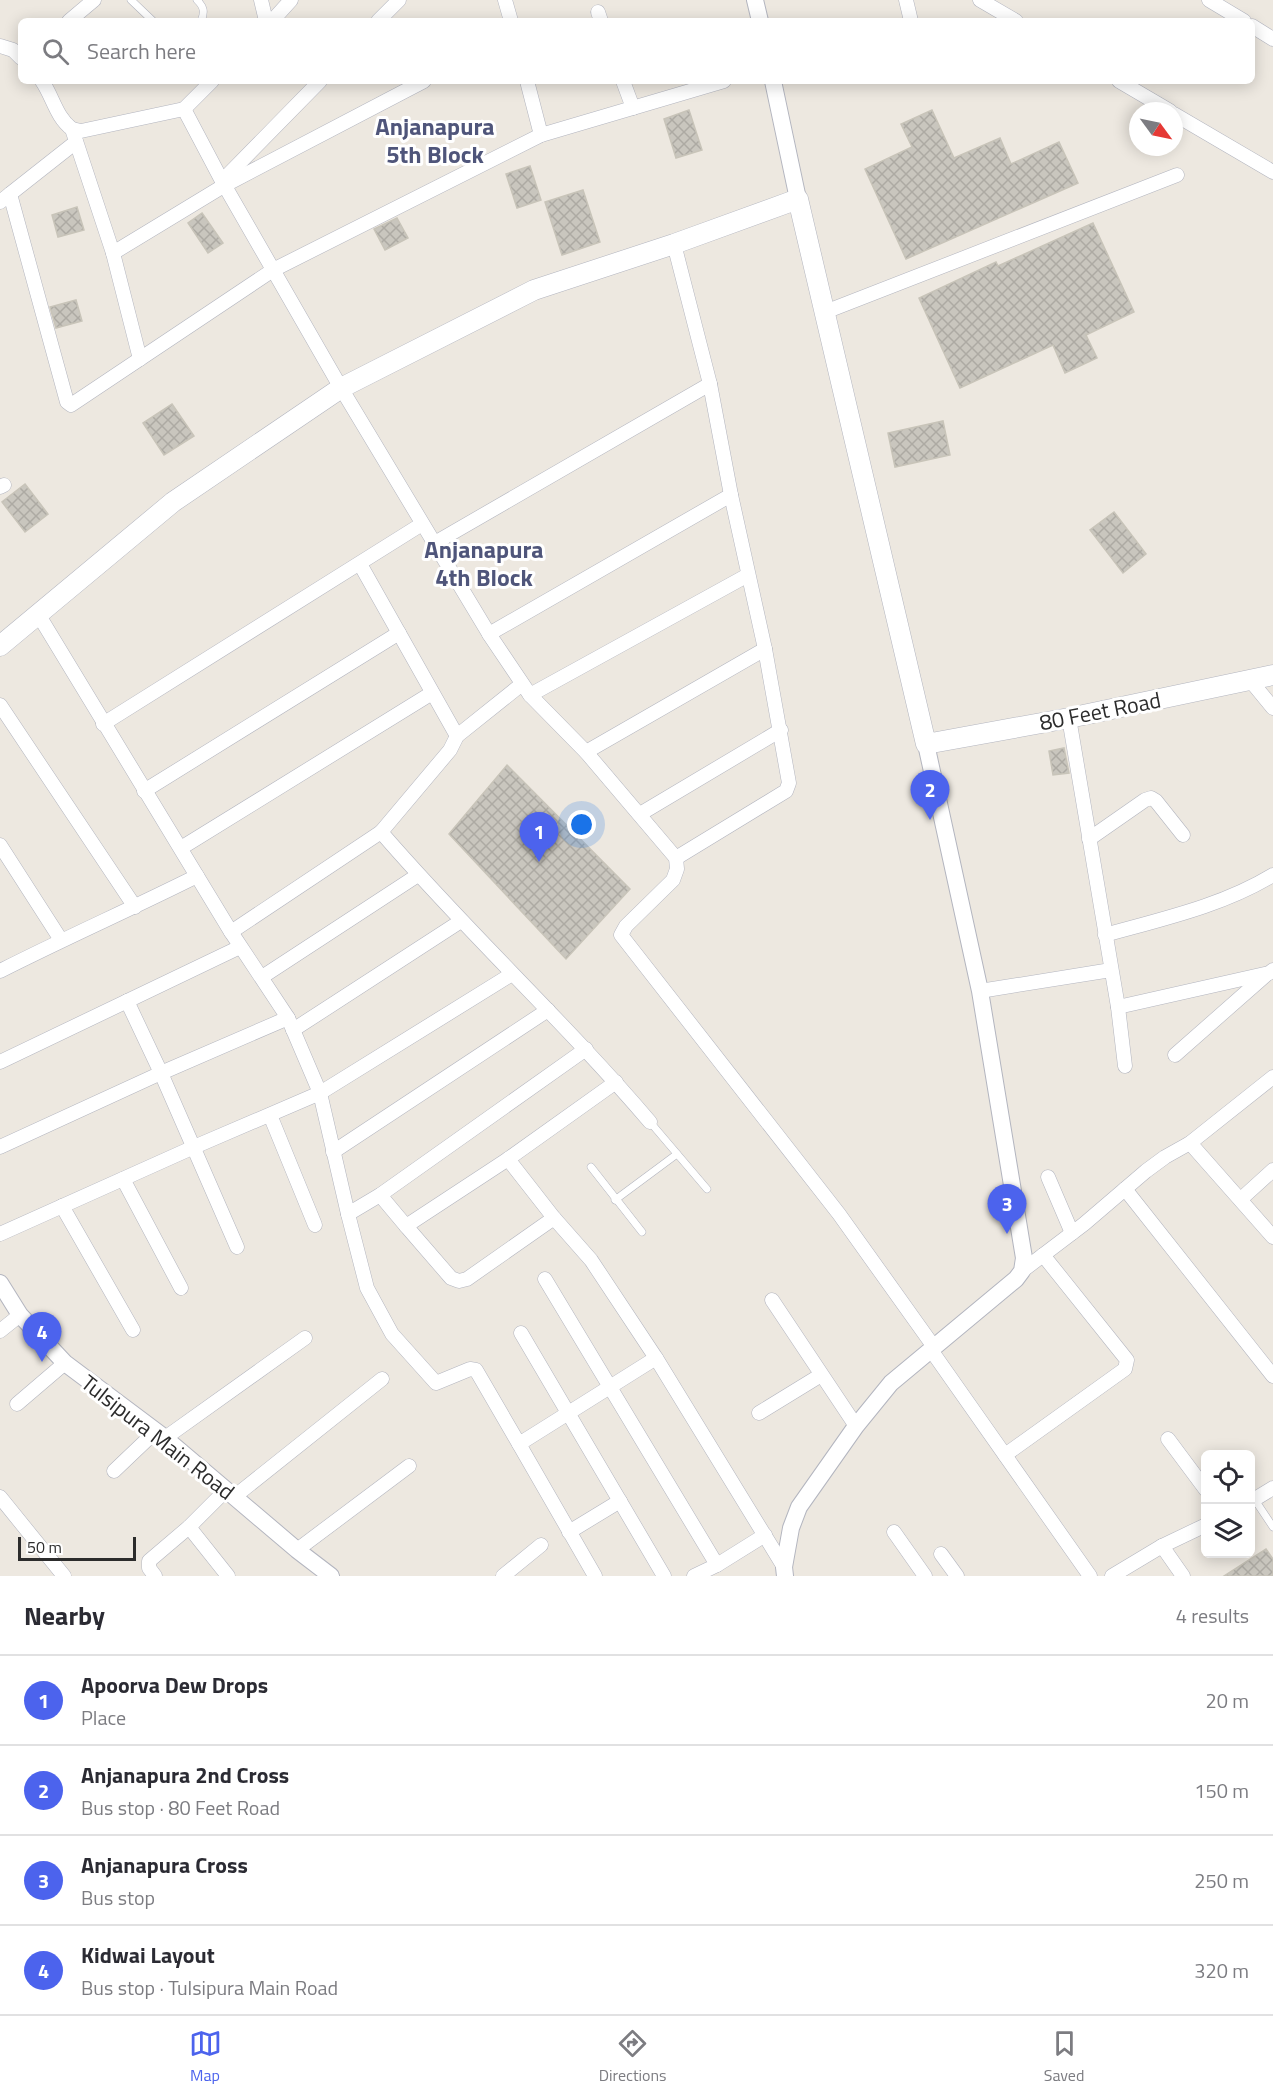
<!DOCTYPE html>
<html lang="en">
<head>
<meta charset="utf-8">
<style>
	:root { --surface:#fff; --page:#f2f2f3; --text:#2b2b33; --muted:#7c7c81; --line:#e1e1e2; --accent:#4c63ed }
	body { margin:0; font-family:"Titillium Web",sans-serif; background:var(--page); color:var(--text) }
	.controls { position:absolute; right:18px; bottom:18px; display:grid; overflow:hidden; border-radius:9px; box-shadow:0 3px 15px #0003 }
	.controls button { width:54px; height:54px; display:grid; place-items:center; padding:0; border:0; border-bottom:2px solid var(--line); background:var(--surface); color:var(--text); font:30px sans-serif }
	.compass { position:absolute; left:1129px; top:102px; width:54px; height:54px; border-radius:50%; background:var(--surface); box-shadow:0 3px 15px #0003; rotate:123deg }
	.scale { position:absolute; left:18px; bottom:15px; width:118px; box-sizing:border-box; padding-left:6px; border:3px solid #2c2c2c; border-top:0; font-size:16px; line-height:21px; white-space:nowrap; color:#2c2c2c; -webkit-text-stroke:4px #fff; paint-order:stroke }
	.you { position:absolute; left:582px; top:825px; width:21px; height:21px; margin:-15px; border:4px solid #fff; border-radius:50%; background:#1a73e8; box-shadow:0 0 0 9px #1a73e833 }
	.badge { display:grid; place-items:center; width:39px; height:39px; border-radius:50%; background:var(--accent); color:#fff; font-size:20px; font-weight:700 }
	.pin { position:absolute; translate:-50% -50px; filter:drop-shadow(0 2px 3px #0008) }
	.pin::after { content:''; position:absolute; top:32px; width:21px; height:18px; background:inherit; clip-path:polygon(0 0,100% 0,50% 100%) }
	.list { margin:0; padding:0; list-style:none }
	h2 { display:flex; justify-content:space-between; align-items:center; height:78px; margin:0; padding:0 24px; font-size:26px }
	h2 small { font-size:20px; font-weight:400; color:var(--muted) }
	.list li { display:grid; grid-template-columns:39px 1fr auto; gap:18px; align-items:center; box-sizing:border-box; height:90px; padding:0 24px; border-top:2px solid var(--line) }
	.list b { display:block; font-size:22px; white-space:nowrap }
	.list p { margin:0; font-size:20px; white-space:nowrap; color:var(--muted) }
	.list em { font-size:20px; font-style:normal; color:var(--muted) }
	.icon { flex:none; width:33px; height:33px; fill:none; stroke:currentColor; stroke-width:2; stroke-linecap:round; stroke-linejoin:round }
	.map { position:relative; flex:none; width:1273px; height:1576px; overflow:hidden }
	.search { position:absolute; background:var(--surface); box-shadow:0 3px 15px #0003; left:18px; right:18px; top:18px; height:66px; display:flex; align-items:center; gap:15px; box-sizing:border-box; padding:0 21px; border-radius:9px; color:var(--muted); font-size:22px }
	.sheet { height:438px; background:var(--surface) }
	nav { display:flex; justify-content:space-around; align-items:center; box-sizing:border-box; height:84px; border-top:2px solid var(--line); background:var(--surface); font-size:16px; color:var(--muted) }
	nav a { display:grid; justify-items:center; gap:3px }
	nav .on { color:var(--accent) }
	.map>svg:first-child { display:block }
</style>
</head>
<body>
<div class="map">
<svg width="1273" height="1576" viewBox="0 0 1273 1576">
	<defs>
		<pattern id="building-cross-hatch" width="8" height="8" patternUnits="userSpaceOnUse" patternTransform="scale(1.5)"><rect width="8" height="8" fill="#c9c6be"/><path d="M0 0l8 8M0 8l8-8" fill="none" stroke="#adaaa3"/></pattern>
	</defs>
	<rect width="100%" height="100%" fill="#ede8e0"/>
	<g fill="url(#building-cross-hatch)" stroke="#c8c4b9" stroke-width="1.5">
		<path d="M689,110L702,150L676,158L664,119Z"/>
		<path d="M932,110L954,158L1000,138L1011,164L1059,142L1078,183L906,259L865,169L912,147L901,124Z"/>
		<path d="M530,166L541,200L517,208L506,174Z"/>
		<path d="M583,190L600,242L562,255L545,202Z"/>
		<path d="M77,207L84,230L58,237L52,215Z"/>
		<path d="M202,213L223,243L208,253L188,223Z"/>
		<path d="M397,218L408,238L385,250L374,229Z"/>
		<path d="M1093,223L1134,312L1086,335L1097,358L1065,373L1053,345L960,388L919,298L996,262L998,266Z"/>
		<path d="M76,300L82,321L56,328L50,307Z"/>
		<path d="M172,404L194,436L164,455L143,423Z"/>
		<path d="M943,421L950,455L895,467L888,433Z"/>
		<path d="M25,484L48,514L25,532L2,502Z"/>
		<path d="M1114,512L1146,554L1123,573L1090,530Z"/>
		<path d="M1064,748L1069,773L1053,775L1049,751Z"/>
		<path d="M507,765L630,889L566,959L449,834Z"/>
		<path d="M1266,1549L1273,1559V1576H1224Z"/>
	</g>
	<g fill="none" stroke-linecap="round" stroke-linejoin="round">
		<defs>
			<g id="service">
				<path d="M131,0L153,21"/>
				<path d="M197,0C204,7 205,12 201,21"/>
				<path d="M650,1122L707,1189"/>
				<path d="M591,1167L642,1232"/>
				<path d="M615,1200L677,1154"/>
				<path d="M1255,1500L1273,1527"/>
			</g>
			<g id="minor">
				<path d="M261,0L266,21"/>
				<path d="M505,0L511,21"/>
				<path d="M906,0L911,21"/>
				<path d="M980,0L1016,21"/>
				<path d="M1209,0L1244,21"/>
				<path d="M598,12L601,21"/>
				<path d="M69,21L94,0"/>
				<path d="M272,21L291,0"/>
				<path d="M378,21L399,0"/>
				<path d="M1252,26L1273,39"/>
				<path d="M0,46L13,50L21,58"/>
				<path d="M42,81C53,97 56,117 72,129L113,253L140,359"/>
				<path d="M527,81L541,135"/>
				<path d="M623,81L633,108"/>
				<path d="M1119,81L1170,111"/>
				<path d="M184,109L222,181L341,388L489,634L530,695L586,752L676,858L677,869L673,880L626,926L621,935L839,1214L934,1347"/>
				<path d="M1174,114L1273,172"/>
				<path d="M72,129L81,131L184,109L212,81"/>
				<path d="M222,181L320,81"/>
				<path d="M10,194L76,142"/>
				<path d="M0,202L10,194L67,402L71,405L273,270L541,135L724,81"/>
				<path d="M674,244L710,384L731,495L765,649L789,783L786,791L676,858"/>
				<path d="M113,253L225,185L424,81"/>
				<path d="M825,312L1177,175"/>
				<path d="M0,487L4,485"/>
				<path d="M433,544L710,384"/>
				<path d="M360,564L457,736"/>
				<path d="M38,614L231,932L288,1018L320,1093L348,1214L380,1195L586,1049"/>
				<path d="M489,634L731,495"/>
				<path d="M1250,680L1273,708"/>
				<path d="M522,684L457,736L450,750L381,832C467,932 564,1021 650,1122"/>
				<path d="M530,695L748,575"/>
				<path d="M0,705L135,907"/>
				<path d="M1069,718L1118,1007L1125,1066"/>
				<path d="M103,724L422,524"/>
				<path d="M586,752L765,649"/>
				<path d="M144,791L399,633"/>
				<path d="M640,814L781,730"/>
				<path d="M1089,839L1145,800L1151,798L1156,801L1183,835"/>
				<path d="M0,845L61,940"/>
				<path d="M181,848L432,693"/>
				<path d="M231,932L381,832"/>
				<path d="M1105,935C1162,919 1222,906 1273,875"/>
				<path d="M0,971C65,938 131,909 197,876"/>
				<path d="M262,977L418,875"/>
				<path d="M980,991L1111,970"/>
				<path d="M127,1001L161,1073L237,1247"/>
				<path d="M1118,1007L1269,973L1273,970"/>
				<path d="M293,1030L461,921"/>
				<path d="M1175,1055L1267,974"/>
				<path d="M0,1062L240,947"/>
				<path d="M270,1115L315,1225"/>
				<path d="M1190,1143L1273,1237"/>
				<path d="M0,1147L161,1073L288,1018"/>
				<path d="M333,1152L548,1010"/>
				<path d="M508,1159L554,1218L591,1260L656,1358L784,1567"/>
				<path d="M1048,1177L1072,1233"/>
				<path d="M123,1179L181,1288"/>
				<path d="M1125,1189L1273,1376"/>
				<path d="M380,1195L406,1226L508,1159L616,1082"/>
				<path d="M1241,1199L1273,1170"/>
				<path d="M62,1206L133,1330"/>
				<path d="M348,1214L367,1288L392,1334L436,1383L470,1369L476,1370L519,1444L656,1358"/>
				<path d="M406,1226L451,1278L459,1281L467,1279L554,1218"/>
				<path d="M0,1234L194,1147L320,1093L512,974"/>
				<path d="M1022,1271L1084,1224L1146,1171L1165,1157L1190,1143L1273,1077"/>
				<path d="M545,1279L717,1565L694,1576"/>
				<path d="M772,1300L856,1426"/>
				<path d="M0,1331L20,1315"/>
				<path d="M521,1333L664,1576"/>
				<path d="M931,1350L1090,1576"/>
				<path d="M17,1404L65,1363"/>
				<path d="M759,1413L821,1375"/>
				<path d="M165,1438L305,1338"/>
				<path d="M1168,1439L1206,1490"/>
				<path d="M519,1444L595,1576"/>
				<path d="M1005,1455L1125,1369L1127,1360L1043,1255"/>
				<path d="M114,1471L156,1431"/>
				<path d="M0,1497L64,1576"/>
				<path d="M234,1497L382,1379"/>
				<path d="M1250,1502L1273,1488"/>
				<path d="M189,1527L228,1576"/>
				<path d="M569,1532L620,1501"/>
				<path d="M894,1532L925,1576"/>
				<path d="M1162,1546L1183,1576"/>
				<path d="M297,1550L409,1466"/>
				<path d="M941,1554L957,1576"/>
				<path d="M717,1565L765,1535"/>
				<path d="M155,1576L149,1568V1561L189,1527L226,1490"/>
				<path d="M503,1576L541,1545"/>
				<path d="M1112,1576L1162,1546L1206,1525"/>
			</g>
			<g id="tertiary">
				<path d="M755,0L760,21"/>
				<path d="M773,81L798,199"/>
				<path d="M0,1283L20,1315L65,1363L165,1438L297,1550L331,1576"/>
				<path d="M785,1576L784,1567L791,1528L799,1507L856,1426L891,1383L1016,1279L1022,1271L1024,1258L980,991L926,744"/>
			</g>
			<path id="secondary" d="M0,646L173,502L341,388L534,290L674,244L798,199L926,744L1069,718L1273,675"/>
		</defs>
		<use href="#service" stroke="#b3b5bf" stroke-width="8"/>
		<use href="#minor" stroke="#b3b5bf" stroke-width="15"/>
		<use href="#tertiary" stroke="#b3b5bf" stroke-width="18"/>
		<use href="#secondary" stroke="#b3b5bf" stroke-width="21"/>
		<use href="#service" stroke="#fff" stroke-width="7"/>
		<use href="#minor" stroke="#fff" stroke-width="14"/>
		<use href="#tertiary" stroke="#fff" stroke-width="16"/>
		<use href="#secondary" stroke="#fff" stroke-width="20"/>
	</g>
	<g text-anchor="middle" stroke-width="6" stroke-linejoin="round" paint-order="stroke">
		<g font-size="22" fill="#2c2c2c" stroke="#fff">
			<text transform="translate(1100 711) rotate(-11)" y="8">80 Feet Road</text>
			<text transform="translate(158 1437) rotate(38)" y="8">Tulsipura Main Road</text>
		</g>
		<g font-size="24" font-weight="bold" fill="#4f557a" stroke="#fff">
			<text x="435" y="135">Anjanapura<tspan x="435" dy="28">5th Block</tspan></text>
			<text x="484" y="558">Anjanapura<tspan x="484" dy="28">4th Block</tspan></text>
		</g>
	</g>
</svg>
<div class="controls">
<button><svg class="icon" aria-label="locate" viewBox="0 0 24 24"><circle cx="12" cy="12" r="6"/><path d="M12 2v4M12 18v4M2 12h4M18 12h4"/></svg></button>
<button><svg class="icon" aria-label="layers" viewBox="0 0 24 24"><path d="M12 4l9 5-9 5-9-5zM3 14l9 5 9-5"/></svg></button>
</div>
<svg class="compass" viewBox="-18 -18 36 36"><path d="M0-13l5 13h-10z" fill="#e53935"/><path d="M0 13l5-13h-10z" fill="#7c7c81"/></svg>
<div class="scale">50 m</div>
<div class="you"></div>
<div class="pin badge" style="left:539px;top:862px">1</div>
<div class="pin badge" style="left:930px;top:820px">2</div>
<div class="pin badge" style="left:1007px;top:1234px">3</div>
<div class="pin badge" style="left:42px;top:1362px">4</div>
<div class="search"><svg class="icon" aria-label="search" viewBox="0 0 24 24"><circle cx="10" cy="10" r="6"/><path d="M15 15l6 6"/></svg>Search here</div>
</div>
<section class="sheet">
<h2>Nearby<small>4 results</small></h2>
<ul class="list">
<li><span class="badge">1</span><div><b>Apoorva Dew Drops</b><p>Place</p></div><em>20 m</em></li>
<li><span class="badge">2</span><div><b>Anjanapura 2nd Cross</b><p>Bus stop · 80 Feet Road</p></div><em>150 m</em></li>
<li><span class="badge">3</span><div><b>Anjanapura Cross</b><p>Bus stop</p></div><em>250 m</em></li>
<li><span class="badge">4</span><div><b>Kidwai Layout</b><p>Bus stop · Tulsipura Main Road</p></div><em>320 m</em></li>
</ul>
</section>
<nav>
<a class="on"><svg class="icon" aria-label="map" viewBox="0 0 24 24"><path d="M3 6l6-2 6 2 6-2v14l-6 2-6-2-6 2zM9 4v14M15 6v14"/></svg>Map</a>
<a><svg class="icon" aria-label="directions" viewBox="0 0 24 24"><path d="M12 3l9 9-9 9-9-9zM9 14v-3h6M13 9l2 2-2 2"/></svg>Directions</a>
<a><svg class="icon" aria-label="saved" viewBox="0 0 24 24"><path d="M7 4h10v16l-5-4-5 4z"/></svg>Saved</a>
</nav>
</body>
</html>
